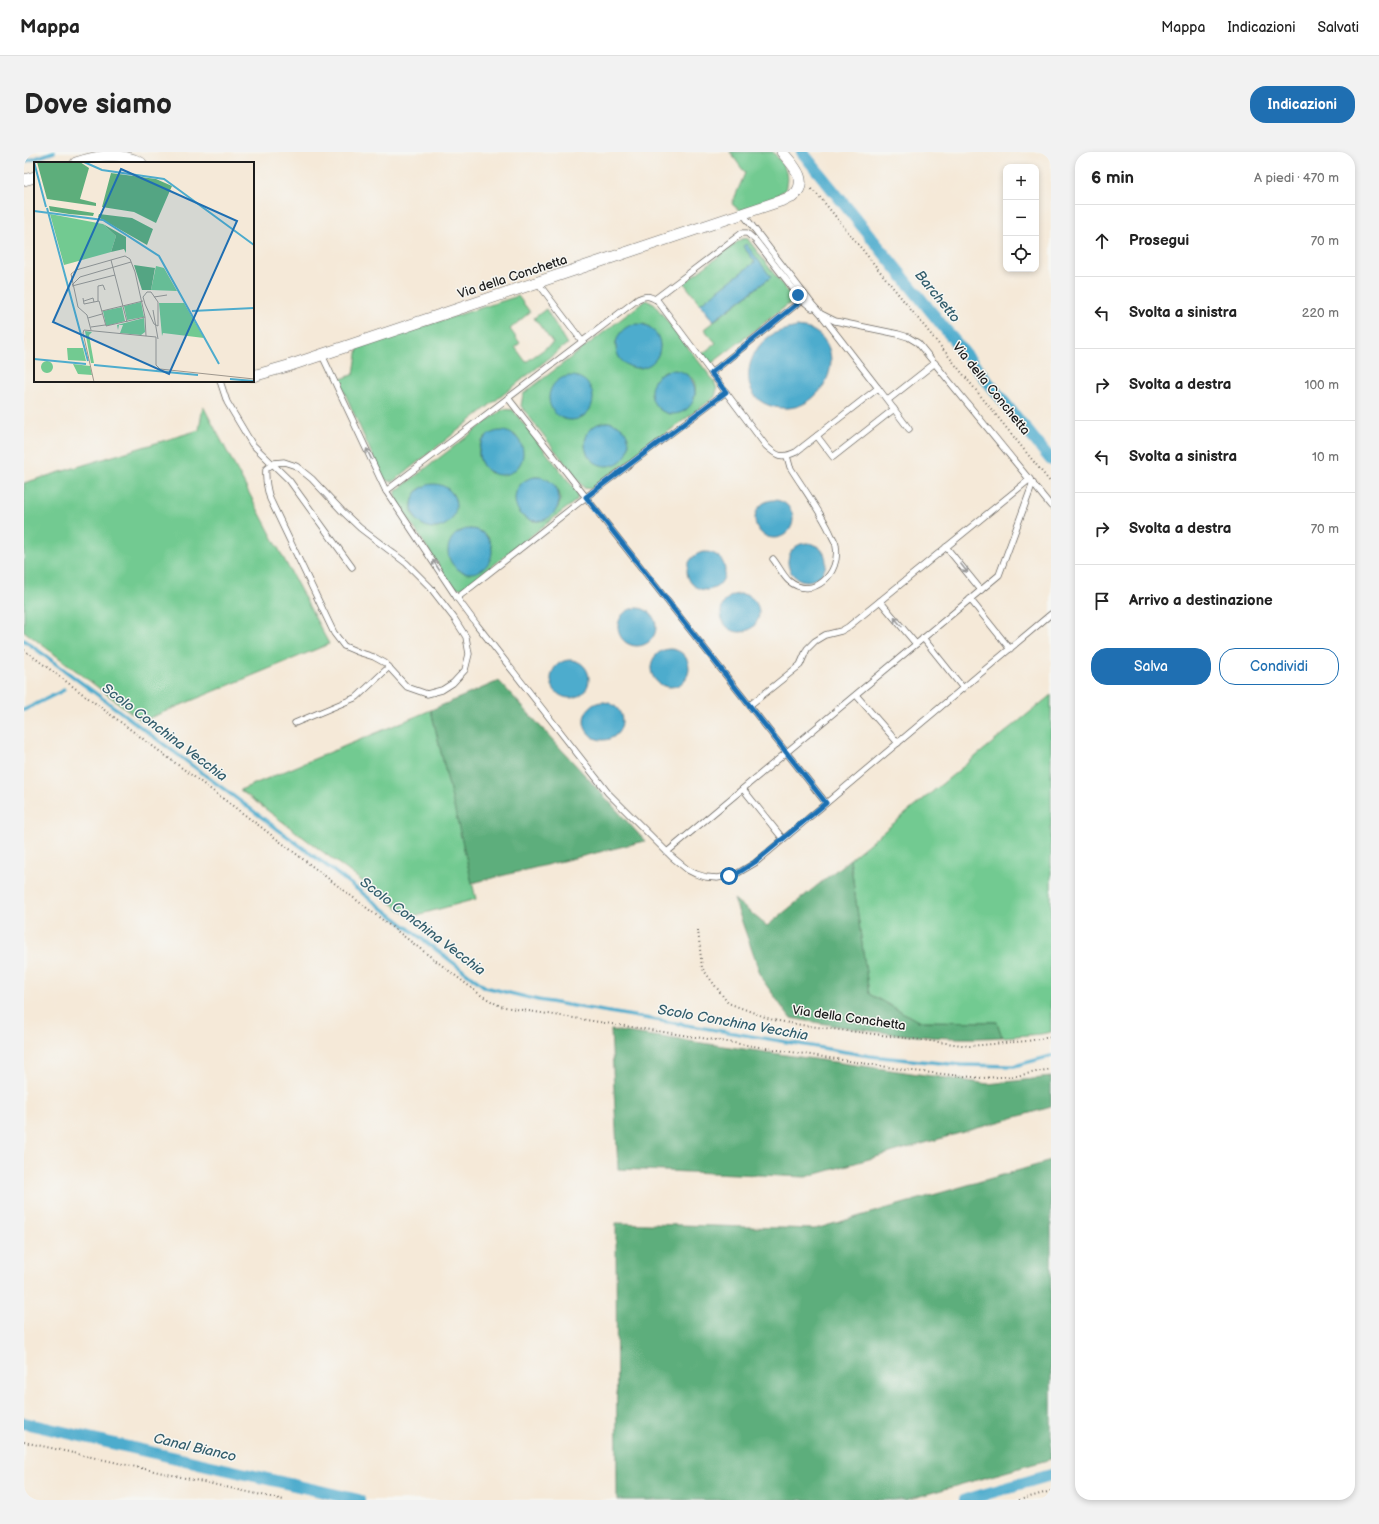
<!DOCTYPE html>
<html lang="it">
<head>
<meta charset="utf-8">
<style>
	:root { --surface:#fff; --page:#f2f2f2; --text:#222; --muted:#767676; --line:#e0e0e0; --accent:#1f6fb2 }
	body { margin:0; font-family:"Balsamiq Sans",sans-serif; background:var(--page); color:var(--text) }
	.controls { position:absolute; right:12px; top:12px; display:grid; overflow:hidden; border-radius:8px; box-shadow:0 2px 6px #0003 }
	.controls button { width:36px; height:36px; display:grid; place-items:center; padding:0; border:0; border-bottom:1px solid var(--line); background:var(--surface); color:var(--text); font:20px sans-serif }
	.stop { position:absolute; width:12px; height:12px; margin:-9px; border:3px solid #1f6fb2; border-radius:50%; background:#fff }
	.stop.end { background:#1f6fb2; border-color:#fff; box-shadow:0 1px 4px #0008 }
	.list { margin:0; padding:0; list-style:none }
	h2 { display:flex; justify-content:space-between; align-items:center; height:52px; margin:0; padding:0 16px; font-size:17px }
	h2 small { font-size:13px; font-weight:400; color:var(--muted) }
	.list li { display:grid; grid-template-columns:26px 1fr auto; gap:12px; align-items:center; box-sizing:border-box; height:72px; padding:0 16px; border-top:1px solid var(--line) }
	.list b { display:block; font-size:15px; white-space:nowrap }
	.list em { font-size:13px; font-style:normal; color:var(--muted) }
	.actions { display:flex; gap:8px; padding:12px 16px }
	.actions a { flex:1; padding:9px 0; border:1px solid var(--accent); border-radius:16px; text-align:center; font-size:14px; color:var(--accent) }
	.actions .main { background:var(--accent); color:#fff }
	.icon { flex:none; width:22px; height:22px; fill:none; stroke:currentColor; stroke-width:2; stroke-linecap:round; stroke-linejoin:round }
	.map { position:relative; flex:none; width:1027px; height:1348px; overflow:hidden; border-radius:16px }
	header { display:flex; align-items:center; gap:24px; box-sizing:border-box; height:56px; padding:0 20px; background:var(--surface); border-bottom:1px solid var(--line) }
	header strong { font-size:19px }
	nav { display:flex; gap:22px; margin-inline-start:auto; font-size:14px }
	.intro { display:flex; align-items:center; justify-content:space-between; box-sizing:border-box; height:96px; padding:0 24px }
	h1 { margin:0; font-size:28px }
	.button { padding:10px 18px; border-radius:16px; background:var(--accent); color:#fff; font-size:14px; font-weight:700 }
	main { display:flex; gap:24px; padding:0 24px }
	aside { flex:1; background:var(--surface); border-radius:16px; box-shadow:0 2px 6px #0003 }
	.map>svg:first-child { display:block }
</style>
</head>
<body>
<header>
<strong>Mappa</strong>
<nav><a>Mappa</a><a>Indicazioni</a><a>Salvati</a></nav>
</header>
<div class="intro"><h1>Dove siamo</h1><a class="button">Indicazioni</a></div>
<main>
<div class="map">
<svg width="1027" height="1348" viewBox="0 0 1027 1348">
	<rect width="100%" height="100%" fill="#f6f6f2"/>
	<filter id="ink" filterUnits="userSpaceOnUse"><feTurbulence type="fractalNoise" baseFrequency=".025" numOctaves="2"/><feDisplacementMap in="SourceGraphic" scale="8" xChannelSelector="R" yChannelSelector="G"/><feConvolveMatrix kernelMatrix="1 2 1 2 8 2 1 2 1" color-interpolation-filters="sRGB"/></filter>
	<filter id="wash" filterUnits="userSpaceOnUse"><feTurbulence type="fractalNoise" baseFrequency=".012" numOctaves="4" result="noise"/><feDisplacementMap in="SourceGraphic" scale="16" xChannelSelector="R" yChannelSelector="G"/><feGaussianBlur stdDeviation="0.9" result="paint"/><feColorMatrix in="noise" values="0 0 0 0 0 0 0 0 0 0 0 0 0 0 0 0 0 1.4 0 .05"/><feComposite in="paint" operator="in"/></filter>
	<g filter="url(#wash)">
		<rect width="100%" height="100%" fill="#f5e9d8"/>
		<g fill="#72ca91" stroke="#477356" fill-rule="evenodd">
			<path d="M706,0H749C760,13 766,20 761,38L749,46L716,59L708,52L721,21Z"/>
			<path d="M723,86L770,148L687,212L678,202L692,191L680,177L747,125L719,94L731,110L676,152L660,131L717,87Z"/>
			<path d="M494,144L506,160L486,177L496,191L491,195L502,210L529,191L510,166L522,157L543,192L370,329H364L358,325L315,228L330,222L334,195Z"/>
			<path d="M622,148L630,152L690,229L693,237L691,245L567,337L560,336L497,254L499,242ZM620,172C630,177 635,184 636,195L617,216C601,216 591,205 592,189ZM641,219C662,221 676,222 670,248L646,262C632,257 629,253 630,239C630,228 632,224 641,219ZM582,270C590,271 595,273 601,279L561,294C562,278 568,275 582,270Z"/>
			<path d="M179,254L305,492L118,569L0,479V331L175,278Z"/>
			<path d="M479,257L489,258L554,341L553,348L439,437L428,434L372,348V339ZM490,282C500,293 501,303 493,316L466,321C453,310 451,296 462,284ZM512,325C526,326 542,339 534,355C533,358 528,360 525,363C516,370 514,371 503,367L494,335C500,329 504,326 512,325ZM423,336L428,341L431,348L414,376C389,376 380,355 395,337ZM445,377C454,378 459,380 465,386L443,421C430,417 424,408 425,394Z"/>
			<path d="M1027,543V880L1017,882L978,885L973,870L894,869L845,842L826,707Z"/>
			<path d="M407,558L452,747L386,765L216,638Z"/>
		</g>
		<g fill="#5dae7b" stroke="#3c654c">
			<path d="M475,529L621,689L448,731L407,558Z"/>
			<path d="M826,707L845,842L894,869L973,870L978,885C907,890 836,878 766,866L738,827L710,747L743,774Z"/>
			<path d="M587,878L964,932L1027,925V955L782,1025L594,1017Z"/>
			<path d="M1027,1009V1307L882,1348H593L592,1071L791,1077Z"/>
		</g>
		<g fill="#4eaccd" stroke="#356474">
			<path d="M722,92L747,125L689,169L676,152L731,110L719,94Z"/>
			<circle cx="614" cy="194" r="22"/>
			<path d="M773,175C778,176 783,176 788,178C830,199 796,272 744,253C715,242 722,203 742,187C751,179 761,178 773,175Z"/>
			<circle cx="649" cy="240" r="22"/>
			<circle cx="547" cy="246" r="22"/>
			<circle cx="583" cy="292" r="22"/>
			<circle cx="477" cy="301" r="22"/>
			<circle cx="513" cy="347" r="22"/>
			<circle cx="410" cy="354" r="22"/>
			<circle cx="750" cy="367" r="19"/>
			<circle cx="446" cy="399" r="22"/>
			<circle cx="783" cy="410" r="19"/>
			<circle cx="682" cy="419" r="19"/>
			<circle cx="716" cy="461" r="19"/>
			<circle cx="613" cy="475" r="19"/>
			<circle cx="646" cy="516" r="19"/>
			<circle cx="546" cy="527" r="19"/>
			<circle cx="579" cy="569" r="19"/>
		</g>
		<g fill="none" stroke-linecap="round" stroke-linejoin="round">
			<g stroke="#4eaccd" stroke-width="3.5">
				<path d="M0,10L30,0"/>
				<path d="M0,488L303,714L461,835L514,848L846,904L936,913L990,914L1027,904"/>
				<path d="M0,558L40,538"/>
			</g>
			<g stroke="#4eaccd" stroke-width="12">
				<path d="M778,0L1027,308"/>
				<path d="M0,1271L335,1348"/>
				<path d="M941,1348L1027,1323"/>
			</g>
		</g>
	</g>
	<g filter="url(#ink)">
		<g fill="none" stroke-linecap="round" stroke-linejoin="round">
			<defs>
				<g id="lane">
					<path d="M719,62L788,152L797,162L811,169L874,182L884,185L894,191L1027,354"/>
					<path d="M514,131L558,189"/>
					<path d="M631,147L718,81H723L732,89L778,148L788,156"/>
					<path d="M799,165L854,236"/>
					<path d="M298,203L362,339L433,446L453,473L584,641L648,705L664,718L672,722L682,725L693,726L705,724L714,721L731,711L1027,462"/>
					<path d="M687,221L778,148"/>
					<path d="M196,229L203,250L228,292L265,328L328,415"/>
					<path d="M484,246L802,651"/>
					<path d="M864,248L911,211"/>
					<path d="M793,284L809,305L870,257"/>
					<path d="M260,310L272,314L288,327L318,359L336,376L382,411L406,435L430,466L442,485L445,502L441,518L429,531L418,538L403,542L383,535L361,511L350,505L334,500L320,494L310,481L246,347C243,337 241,328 242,317L250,311Z"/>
					<path d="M362,339L614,147C622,143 625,144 633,148L742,294C753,304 757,307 772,300L854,236L885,277"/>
					<path d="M922,395L957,438"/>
					<path d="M749,407C754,413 759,424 765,429C789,449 817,421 812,394C812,390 808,385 806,380C795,357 779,336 766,315L763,304"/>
					<path d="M433,446L562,345L702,240"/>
					<path d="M946,447L986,497"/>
					<path d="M856,449L892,492"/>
					<path d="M899,486L939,536"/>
					<path d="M832,543L874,591"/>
					<path d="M726,553L776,513L783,497L791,489L801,483L817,479L824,475L1006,327"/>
					<path d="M271,571L333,545L365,515"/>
					<path d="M719,637L759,687"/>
					<path d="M643,700L975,423L1009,331"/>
				</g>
				<g id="street">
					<path d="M52,11C74,3 95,0 117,11"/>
					<path d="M0,28L11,25"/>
					<path d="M229,224L264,214L768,45C787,30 769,13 758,0"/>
				</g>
			</defs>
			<use href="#lane" stroke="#68645e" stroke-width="7"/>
			<use href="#street" stroke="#68645e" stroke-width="12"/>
			<g stroke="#68645e" stroke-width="2" stroke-dasharray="1 3" stroke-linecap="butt">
				<path d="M787,37L795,44L1027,331"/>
				<path d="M0,498L233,672L458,844L476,854L492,857L889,919L958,926L992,924L1027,917"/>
				<path d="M674,778L678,816L704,851L749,868L777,873L946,894L1003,889L1027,885"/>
				<path d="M0,1290L260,1348"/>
				<path d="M995,1348L1027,1339"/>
			</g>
			<use href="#lane" stroke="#fff" stroke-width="5.5"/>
			<use href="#street" stroke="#fff" stroke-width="11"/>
		</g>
		<defs><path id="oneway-shaft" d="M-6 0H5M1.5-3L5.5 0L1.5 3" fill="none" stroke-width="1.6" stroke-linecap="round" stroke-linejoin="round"/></defs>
		<g stroke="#999">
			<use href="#oneway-shaft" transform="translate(345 302) rotate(-115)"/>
			<use href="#oneway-shaft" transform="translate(412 413) rotate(-123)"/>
			<use href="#oneway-shaft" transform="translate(940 416) rotate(51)"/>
			<use href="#oneway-shaft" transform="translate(874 470) rotate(-130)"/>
		</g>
	</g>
	<g fill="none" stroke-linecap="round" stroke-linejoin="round" filter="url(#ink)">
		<path stroke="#1f6fb2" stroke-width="5" d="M705,724L714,721L731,710L802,651L562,345L702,240L687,221L778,148L774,143"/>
	</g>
	<g text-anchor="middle" stroke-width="3" stroke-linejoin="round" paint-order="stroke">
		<g font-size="13" fill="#1c1c1c" stroke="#f6f6f2">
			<text transform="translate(488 124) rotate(-18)" y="5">Via della Conchetta</text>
			<text transform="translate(968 236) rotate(51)" y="5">Via della Conchetta</text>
			<text transform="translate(825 865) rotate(8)" y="5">Via della Conchetta</text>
		</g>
		<g font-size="14" font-style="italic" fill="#325d6c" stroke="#f6f6f2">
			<text transform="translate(914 144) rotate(51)" y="5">Barchetto</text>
			<text transform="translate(141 580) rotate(37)" y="5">Scolo Conchina Vecchia</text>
			<text transform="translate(399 774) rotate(37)" y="5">Scolo Conchina Vecchia</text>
			<text transform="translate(709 870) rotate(10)" y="5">Scolo Conchina Vecchia</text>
			<text transform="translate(171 1295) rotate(13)" y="5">Canal Bianco</text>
		</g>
	</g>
	<g transform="translate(10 10)">
		<rect width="220" height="220" fill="#f5e9d8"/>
		<path d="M16,52L69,62L82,74L77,90L30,103ZM122,104L130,106L143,129L117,128ZM107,140L110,155L93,158L90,144ZM125,141H150L170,176L129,171L128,174ZM88,145L91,159L72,164L69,149ZM110,156L111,170L107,173L86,171L89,163H85L84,168L83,163ZM51,169L58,170L55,173L60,201H57ZM33,186H49L52,199L34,198ZM7 205a6 6 0 1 1 12 0a6 6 0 1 1-12 0ZM39,202L56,204L58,213L44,212Z" fill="#72ca91"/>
		<path d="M3,0H46L55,6L46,37L62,41V44L13,37ZM77,11L122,17L138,24L122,61L100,50L68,45ZM15,44L60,51L59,54L35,52L16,49ZM65,52L98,56L119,67L113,83L64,55ZM69,62L92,75V91L90,87L77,90L82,74ZM100,103L121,106L117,128H108Z" fill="#5dae7b"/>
		<path fill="none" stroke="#4eaccd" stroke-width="2" d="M0,0L12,45M50,0L68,8L130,17L220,83M13,46L54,199M0,49L69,58L125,94L185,202M158,149L220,146M0,197L52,202M60,203L164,213M196,217L220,219"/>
		<path fill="none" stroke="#9e978d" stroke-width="1" d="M77,98L93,160M38,123L46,115L97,100M38,124L81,113M113,130H117L124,140V164L120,162L111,142L109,135ZM120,135L133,133M49,136L50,142L65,139L72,164L111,155M50,139L59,136L60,140M64,139V124L69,123L71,128M119,148L124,177M68,149L109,139M54,156L68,152M57,165L71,163M57,168L53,153L44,145L37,112L42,108L91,94L96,97L101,110L111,155L112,174M60,220L49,171L50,168L122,175V203L126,207L220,217"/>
		<path fill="#1f6fb2" fill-opacity="0.15" stroke="#1f6fb2" stroke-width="2" d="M87,7L203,59L135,212L19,160Z"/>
		<rect width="220" height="220" fill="none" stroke="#1c1c1c" stroke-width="2"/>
	</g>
</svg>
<div class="controls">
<button>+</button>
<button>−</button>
<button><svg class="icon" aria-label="locate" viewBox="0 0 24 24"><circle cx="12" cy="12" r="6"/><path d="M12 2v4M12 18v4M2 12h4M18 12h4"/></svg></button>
</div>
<div class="stop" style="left:705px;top:724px"></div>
<div class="stop end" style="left:774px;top:143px"></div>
</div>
<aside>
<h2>6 min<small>A piedi · 470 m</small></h2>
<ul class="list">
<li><svg class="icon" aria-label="ahead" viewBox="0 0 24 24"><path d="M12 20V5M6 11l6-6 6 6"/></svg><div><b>Prosegui</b></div><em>70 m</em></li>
<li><svg class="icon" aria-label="left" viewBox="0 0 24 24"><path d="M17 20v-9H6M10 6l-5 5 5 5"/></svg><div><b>Svolta a sinistra</b></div><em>220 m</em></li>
<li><svg class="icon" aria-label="right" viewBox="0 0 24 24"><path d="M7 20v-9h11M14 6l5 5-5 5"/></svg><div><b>Svolta a destra</b></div><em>100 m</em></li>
<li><svg class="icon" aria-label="left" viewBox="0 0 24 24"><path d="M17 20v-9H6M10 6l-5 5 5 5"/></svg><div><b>Svolta a sinistra</b></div><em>10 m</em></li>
<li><svg class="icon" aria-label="right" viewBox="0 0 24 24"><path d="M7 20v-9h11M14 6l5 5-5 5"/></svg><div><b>Svolta a destra</b></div><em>70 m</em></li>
<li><svg class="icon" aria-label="arrive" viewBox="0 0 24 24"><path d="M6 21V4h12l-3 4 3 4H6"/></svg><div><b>Arrivo a destinazione</b></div></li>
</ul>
<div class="actions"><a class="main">Salva</a><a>Condividi</a></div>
</aside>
</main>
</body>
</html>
